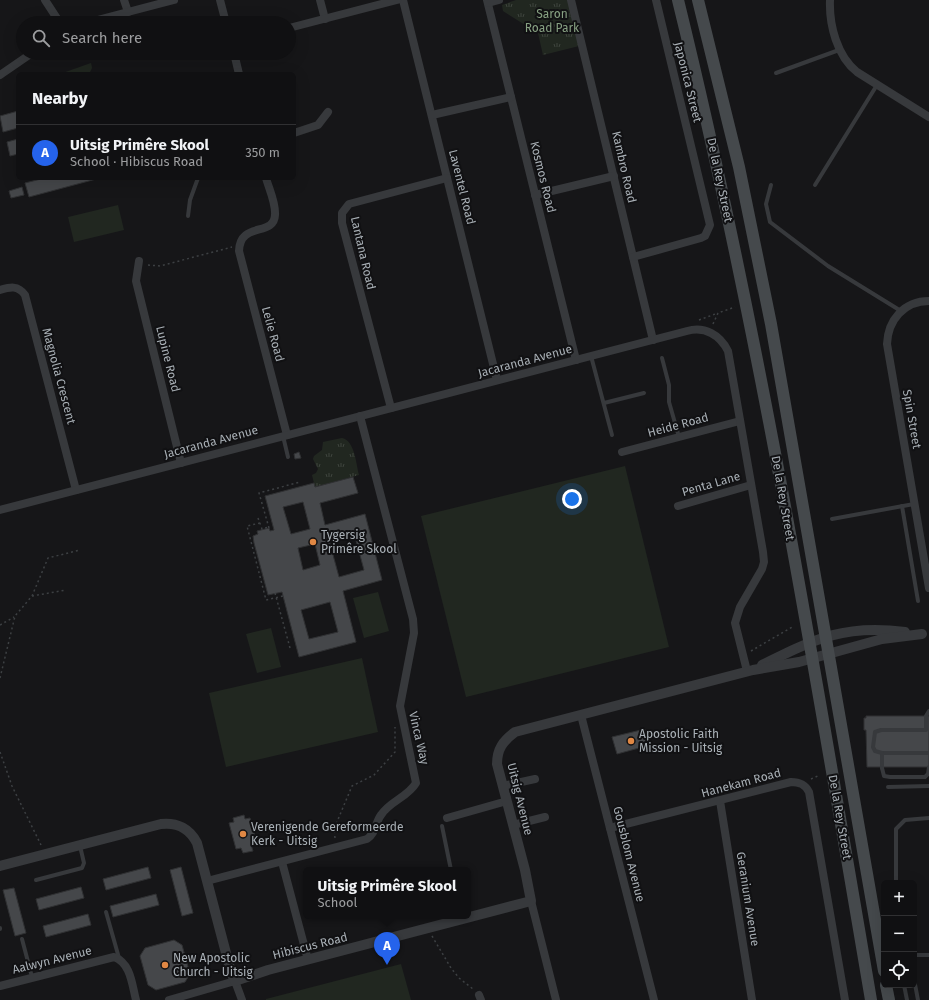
<!DOCTYPE html>
<html lang="en">
<head>
<meta charset="utf-8">
<style>
	:root { --surface:#101012; --page:#1e1e20; --text:#f1f3f6; --muted:#9c9d9f; --line:#303032; --accent:#2563eb }
	body { margin:0; font-family:"Fira Sans",sans-serif; background:var(--page); color:var(--text) }
	.controls { position:absolute; right:12px; bottom:12px; display:grid; overflow:hidden; border-radius:6px; box-shadow:0 4px 16px #0002 }
	.controls button { width:36px; height:36px; display:grid; place-items:center; padding:0; border:0; border-bottom:1px solid var(--line); background:var(--surface); color:var(--text); font:20px sans-serif }
	.you { position:absolute; left:572px; top:499px; width:14px; height:14px; margin:-10px; border:3px solid #fff; border-radius:50%; background:#1a73e8; box-shadow:0 0 0 6px #1a73e833 }
	.badge { display:grid; place-items:center; width:26px; height:26px; border-radius:50%; background:var(--accent); color:#fff; font-size:13px; font-weight:700 }
	.pin { position:absolute; translate:-50% -33px; filter:drop-shadow(0 1px 2px #0008) }
	.pin::after { content:''; position:absolute; top:21px; width:14px; height:12px; background:inherit; clip-path:polygon(0 0,100% 0,50% 100%) }
	.popup { position:absolute; left:303px; top:867px; width:168px; height:52px; box-sizing:border-box; display:grid; place-content:center; border-radius:6px; background:var(--surface); filter:drop-shadow(0 1px 3px #0005); font-size:13px; white-space:nowrap; color:var(--muted) }
	.popup b { font-size:15px; color:var(--text) }
	.popup::after { content:''; position:absolute; left:50%; top:100%; margin-left:-8px; border:8px solid transparent; border-top-color:var(--surface) }
	.list { margin:0; padding:0; list-style:none }
	h2 { display:flex; justify-content:space-between; align-items:center; height:52px; margin:0; padding:0 16px; font-size:17px }
	h2 small { font-size:13px; font-weight:400; color:var(--muted) }
	.list li { display:grid; grid-template-columns:26px 1fr auto; gap:12px; align-items:center; box-sizing:border-box; height:56px; padding:0 16px; border-top:1px solid var(--line) }
	.list b { display:block; font-size:15px; white-space:nowrap }
	.list p { margin:0; font-size:13px; white-space:nowrap; color:var(--muted) }
	.list em { font-size:13px; font-style:normal; color:var(--muted) }
	.icon { flex:none; width:22px; height:22px; fill:none; stroke:currentColor; stroke-width:2; stroke-linecap:round; stroke-linejoin:round }
	.map { position:relative; flex:none; width:929px; height:1000px; overflow:hidden }
	.search { position:absolute; background:var(--surface); box-shadow:0 4px 16px #0002; left:16px; top:16px; width:280px; height:44px; display:flex; align-items:center; gap:10px; box-sizing:border-box; padding:0 14px; border-radius:22px; color:var(--muted); font-size:15px }
	.panel { position:absolute; background:var(--surface); box-shadow:0 4px 16px #0002; left:16px; top:72px; width:280px; height:108px; border-radius:6px }
	.map>svg:first-child { display:block }
</style>
</head>
<body>
<div class="map">
<svg width="929" height="1000" viewBox="0 0 929 1000">
	<defs>
		<pattern id="park-tufts" width="24" height="20" patternUnits="userSpaceOnUse"><rect width="24" height="20" fill="#212720"/><path d="M3 7l-1-3M5 7V3M7 7l1-3M15 17l-1-3M17 17v-4M19 17l1-3" fill="none" stroke="#3e443e"/></pattern>
	</defs>
	<rect width="100%" height="100%" fill="#161618"/>
	<g fill="#212720">
		<path d="M118,205L124,230L74,242L68,217Z"/>
		<path d="M625,466L669,647L466,697L421,516Z"/>
		<path d="M378,592L389,631L364,638L353,598Z"/>
		<path d="M271,628L281,667L257,673L246,634Z"/>
		<path d="M362,658L378,732L226,767L209,693Z"/>
		<path d="M401,964L411,1000H266V999Z"/>
	</g>
	<g fill="url(#park-tufts)">
		<path d="M516,0H568L579,46L543,55L538,33L503,11L502,5Z"/>
		<path d="M91,63L92,68L89,74H60Z"/>
		<path d="M342,438C355,441 356,464 359,475L315,487L312,475L316,473L318,469L313,459L314,456L322,450L323,442Z"/>
	</g>
	<g fill="#45474a" stroke="#303133" fill-rule="evenodd">
		<path d="M18,111V128L3,132L0,116Z"/>
		<path d="M18,139V154L10,156L7,142Z"/>
		<path d="M45,178H100L29,197L25,183Z"/>
		<path d="M22,187L24,195L11,198L9,191Z"/>
		<path d="M299,452L301,458L295,459L294,454Z"/>
		<path d="M353,477L358,493L320,503L325,525L365,514L382,580L343,591L356,642L299,657L282,592L268,595L254,543L253,536L258,534L257,531L269,528L270,531L274,530L265,496L314,483L315,487ZM303,502L310,529L291,534L283,507ZM354,533L364,570L339,577L329,540ZM315,544L320,565L303,570L298,548ZM330,602L338,632L309,639L301,610Z"/>
		<path d="M866,716H929V767H867L866,730H864V718H866Z"/>
		<path d="M645,729L650,745L617,754L612,737Z"/>
		<path d="M244,815L245,819L250,818L257,844L251,845L253,851L243,853L241,848L236,849L229,823L234,822L233,818Z"/>
		<path d="M148,867L151,878L106,890L103,879Z"/>
		<path d="M181,867L193,913L182,916L170,870Z"/>
		<path d="M81,887L84,898L39,910L36,899Z"/>
		<path d="M14,888L26,933L15,936L3,890Z"/>
		<path d="M156,894L159,905L113,917L110,906Z"/>
		<path d="M88,914L91,925L46,937L43,926Z"/>
		<path d="M174,940L182,945L190,974L185,982L156,990L148,985L140,956L145,948Z"/>
	</g>
	<g fill="none" stroke-linecap="round" stroke-linejoin="round">
		<g stroke="#3d4043" stroke-width="1.5" stroke-dasharray="2 3" stroke-linecap="butt">
			<path d="M148,265L160,266L232,247"/>
			<path d="M699,320L718,313"/>
			<path d="M713,324L718,313L735,307"/>
			<path d="M258,518L262,529L269,527"/>
			<path d="M260,523L247,526L266,600L283,596"/>
			<path d="M269,528L259,493L300,482"/>
			<path d="M275,593L290,648"/>
			<path d="M32,596L66,590"/>
			<path d="M0,625L14,617"/>
			<path d="M751,651L794,626"/>
			<path d="M0,678L15,616L32,596L48,558L80,550"/>
			<path d="M0,752L12,786L41,845"/>
			<path d="M811,779L820,775"/>
			<path d="M335,838L334,829L352,786L374,775L395,752V727"/>
			<path d="M432,936L451,968L459,978L473,989"/>
		</g>
		<g stroke="#37393c" stroke-width="4">
			<path d="M776,73L839,50"/>
			<path d="M771,185L766,204L770,222L828,266L901,311"/>
			<path d="M815,185L877,85"/>
			<path d="M188,216L190,200L198,178"/>
			<path d="M591,356L612,435"/>
			<path d="M662,358L669,385V402L679,437"/>
			<path d="M604,403L644,393"/>
			<path d="M283,436L288,457"/>
			<path d="M902,506L918,601"/>
			<path d="M832,519L914,504"/>
			<path d="M882,753H929"/>
			<path d="M882,768V753L875,751L873,747L875,732L881,730H926V716L929,711"/>
			<path d="M888,787L929,786"/>
			<path d="M442,826L451,870"/>
			<path d="M36,880L82,868L84,863L80,846"/>
			<path d="M896,883V829L905,820L929,818"/>
			<path d="M106,912L119,958"/>
			<path d="M0,928V929"/>
			<path d="M22,939L32,977"/>
			<path d="M914,955H929"/>
			<path d="M914,979L918,1000"/>
			<path d="M904,985L907,1000"/>
		</g>
		<g stroke="#37393c" stroke-width="8">
			<path d="M45,0L60,23"/>
			<path d="M124,0L128,12"/>
			<path d="M220,0L226,23"/>
			<path d="M320,0L325,19"/>
			<path d="M403,0L497,380"/>
			<path d="M487,0L576,360"/>
			<path d="M571,0L653,340"/>
			<path d="M830,0C829,25 837,56 857,72L929,117"/>
			<path d="M488,3L499,0"/>
			<path d="M86,23L174,0"/>
			<path d="M289,28L397,0"/>
			<path d="M234,53L239,74"/>
			<path d="M0,75L32,53"/>
			<path d="M432,115L511,97"/>
			<path d="M294,133L318,125L328,112"/>
			<path d="M266,178C269,189 276,203 275,215C274,237 240,221 239,251L287,435"/>
			<path d="M535,195L614,176"/>
			<path d="M633,257L701,238L705,236L710,225L656,0"/>
			<path d="M139,261L136,281L181,463"/>
			<path d="M0,290C10,287 18,285 25,295L76,490"/>
			<path d="M929,301C904,301 888,320 887,344L929,588"/>
			<path d="M391,408L342,223V213L349,204L447,178"/>
			<path d="M622,452L740,421"/>
			<path d="M678,506L751,485"/>
			<path d="M0,510L687,331C705,326 720,335 728,351L763,552L764,562L762,569L740,607L735,623L747,671"/>
			<path d="M581,715L654,1000"/>
			<path d="M503,786L535,779"/>
			<path d="M720,801L752,1000"/>
			<path d="M447,818L507,801"/>
			<path d="M513,825L545,817"/>
			<path d="M610,828L791,782C799,782 805,784 809,792L845,1000"/>
			<path d="M282,862L308,960"/>
			<path d="M207,881L367,839C376,833 375,823 381,815C390,801 408,797 416,783L400,706L414,633L413,619L360,416"/>
			<path d="M531,901L556,1000"/>
			<path d="M0,986L114,957C131,963 132,985 136,1000"/>
			<path d="M479,995L481,1000"/>
			<path d="M169,1000L235,981L242,1000"/>
		</g>
		<g stroke="#37393c" stroke-width="10">
			<path d="M762,665C815,639 844,624 905,632"/>
			<path d="M0,866L161,824C177,822 190,829 197,843L231,972L235,981L268,970L531,901L525,870L497,764C497,749 503,741 515,732L753,670L799,662L882,639L922,634"/>
		</g>
		<g stroke="#45494c" stroke-width="12">
			<path d="M678,0C759,330 814,665 871,1000"/>
			<path d="M698,0L739,167L771,324L884,971"/>
			<path d="M886,985L889,1000"/>
		</g>
		<path stroke="#37393c" stroke-width="4" d="M882,768L884,776L890,777H925L928,774L929,767"/>
	</g>
	<g fill="#e18844" stroke="#111113" stroke-width="1.5">
		<circle cx="313" cy="542" r="4"/>
		<circle cx="631" cy="741" r="4"/>
		<circle cx="243" cy="834" r="4"/>
		<circle cx="165" cy="965" r="4"/>
	</g>
	<g text-anchor="middle" stroke-width="4" stroke-linejoin="round" paint-order="stroke">
		<g font-size="12" fill="#87a082" stroke="#111113">
			<text x="552" y="18">Saron<tspan x="552" dy="14">Road Park</tspan></text>
		</g>
		<g font-size="12" fill="#a9b0b6" stroke="#111113">
			<text transform="translate(688 82) rotate(76)" y="4">Japonica Street</text>
			<text transform="translate(624 167) rotate(77)" y="4">Kambro Road</text>
			<text transform="translate(543 177) rotate(76)" y="4">Kosmos Road</text>
			<text transform="translate(720 180) rotate(78)" y="4">De la Rey Street</text>
			<text transform="translate(462 187) rotate(76)" y="4">Laventel Road</text>
			<text transform="translate(363 253) rotate(77)" y="4">Lantana Road</text>
			<text transform="translate(273 334) rotate(75)" y="4">Lelie Road</text>
			<text transform="translate(168 359) rotate(76)" y="4">Lupine Road</text>
			<text transform="translate(525 361) rotate(-15)" y="4">Jacaranda Avenue</text>
			<text transform="translate(59 376) rotate(75)" y="4">Magnolia Crescent</text>
			<text transform="translate(912 419) rotate(80)" y="4">Spin Street</text>
			<text transform="translate(678 425) rotate(-15)" y="4">Heide Road</text>
			<text transform="translate(211 442) rotate(-15)" y="4">Jacaranda Avenue</text>
			<text transform="translate(711 484) rotate(-16)" y="4">Penta Lane</text>
			<text transform="translate(783 498) rotate(80)" y="4">De la Rey Street</text>
			<text transform="translate(419 738) rotate(77)" y="4">Vinca Way</text>
			<text transform="translate(741 783) rotate(-15)" y="4">Hanekam Road</text>
			<text transform="translate(520 799) rotate(76)" y="4">Uitsig Avenue</text>
			<text transform="translate(840 817) rotate(80)" y="4">De la Rey Street</text>
			<text transform="translate(629 854) rotate(76)" y="4">Gousblom Avenue</text>
			<text transform="translate(748 899) rotate(81)" y="4">Geranium Avenue</text>
			<text transform="translate(310 946) rotate(-14)" y="4">Hibiscus Road</text>
			<text transform="translate(52 960) rotate(-14)" y="4">Aalwyn Avenue</text>
		</g>
		<g font-size="12" fill="#a9b0b6" stroke="#111113" text-anchor="start">
			<text x="321" y="539">Tygersig<tspan x="321" dy="14">Primêre Skool</tspan></text>
			<text x="639" y="738">Apostolic Faith<tspan x="639" dy="14">Mission - Uitsig</tspan></text>
			<text x="251" y="831">Verenigende Gereformeerde<tspan x="251" dy="14">Kerk - Uitsig</tspan></text>
			<text x="173" y="962">New Apostolic<tspan x="173" dy="14">Church - Uitsig</tspan></text>
		</g>
	</g>
</svg>
<div class="controls">
<button>+</button>
<button>−</button>
<button><svg class="icon" aria-label="locate" viewBox="0 0 24 24"><circle cx="12" cy="12" r="6"/><path d="M12 2v4M12 18v4M2 12h4M18 12h4"/></svg></button>
</div>
<div class="you"></div>
<div class="pin badge" style="left:387px;top:965px">A</div>
<div class="popup"><b>Uitsig Primêre Skool</b>School</div>
<div class="search"><svg class="icon" aria-label="search" viewBox="0 0 24 24"><circle cx="10" cy="10" r="6"/><path d="M15 15l6 6"/></svg>Search here</div>
<section class="panel">
<h2>Nearby<small></small></h2>
<ul class="list">
<li><span class="badge">A</span><div><b>Uitsig Primêre Skool</b><p>School · Hibiscus Road</p></div><em>350 m</em></li>
</ul>
</section>
</div>
</body>
</html>
